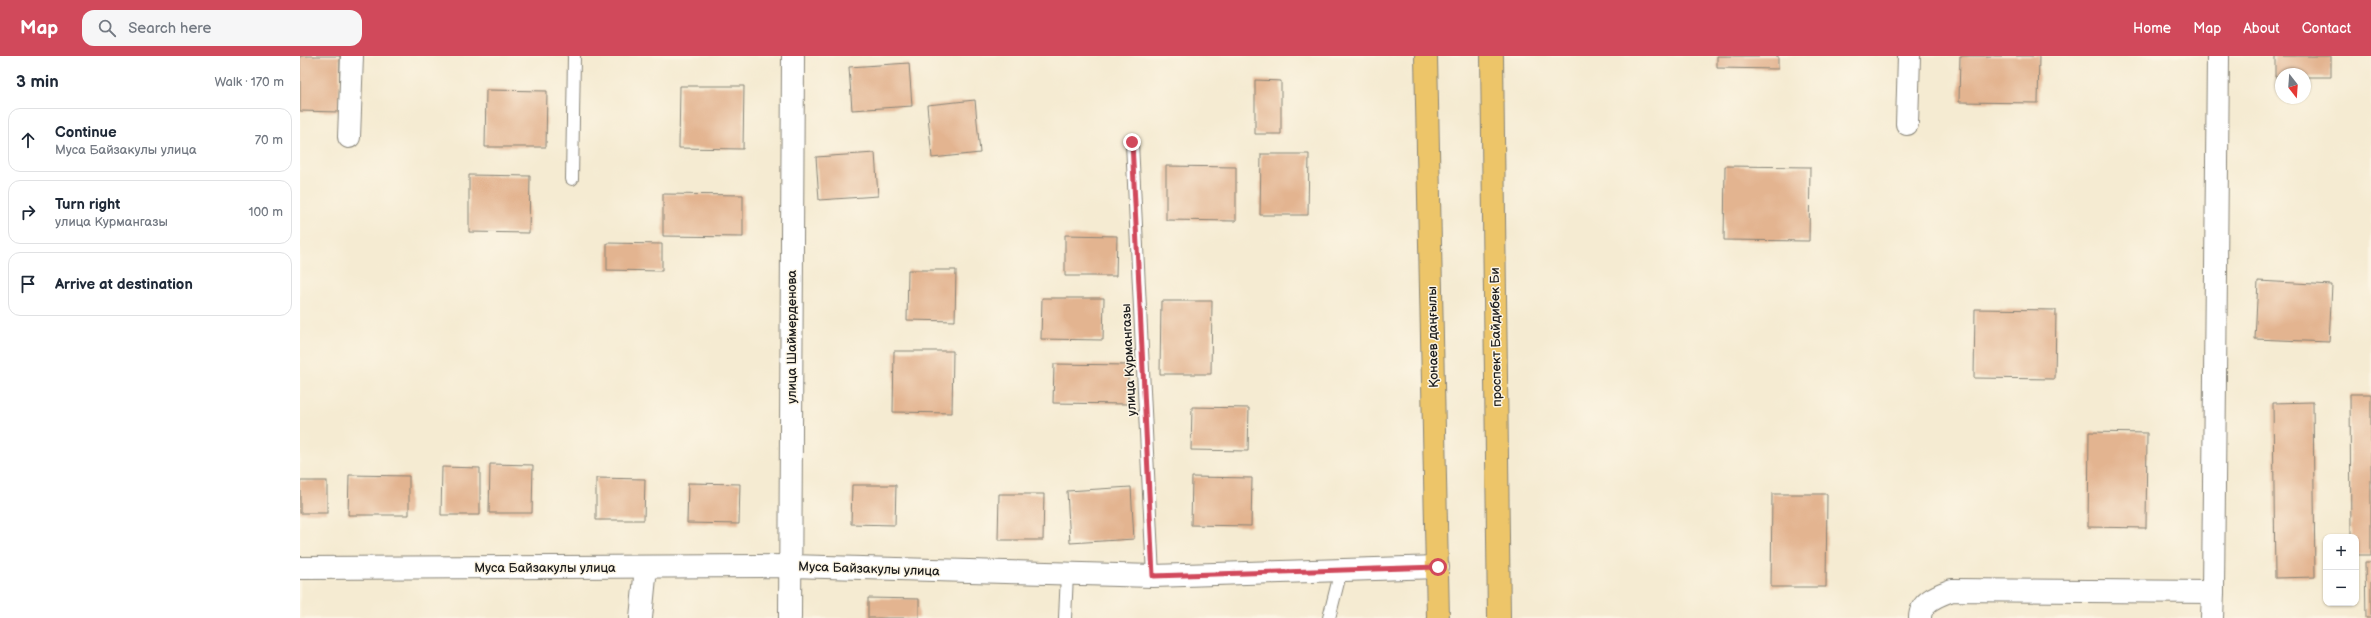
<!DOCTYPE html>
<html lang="en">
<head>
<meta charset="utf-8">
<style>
	:root { --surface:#fff; --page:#f6f6f7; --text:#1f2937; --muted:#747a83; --line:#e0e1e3; --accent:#d1495b }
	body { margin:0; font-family:"Balsamiq Sans",sans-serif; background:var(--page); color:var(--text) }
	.controls { position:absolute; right:12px; bottom:12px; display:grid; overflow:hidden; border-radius:8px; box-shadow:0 1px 3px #0004 }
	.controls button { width:36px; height:36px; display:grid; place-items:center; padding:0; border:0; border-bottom:1px solid var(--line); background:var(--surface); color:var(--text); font:20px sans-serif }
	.compass { position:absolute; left:1975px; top:12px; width:36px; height:36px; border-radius:50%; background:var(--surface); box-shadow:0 1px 3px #0004; rotate:163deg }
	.stop { position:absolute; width:12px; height:12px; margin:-9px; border:3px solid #d1495b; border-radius:50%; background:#fff }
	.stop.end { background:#d1495b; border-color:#fff; box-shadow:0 1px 4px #0008 }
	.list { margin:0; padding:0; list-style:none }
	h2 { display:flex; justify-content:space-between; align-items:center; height:52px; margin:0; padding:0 16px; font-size:17px }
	h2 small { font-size:13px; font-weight:400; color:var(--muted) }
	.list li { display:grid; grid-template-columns:26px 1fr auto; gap:12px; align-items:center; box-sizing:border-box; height:64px; margin:0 8px 8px; padding:0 8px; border:1px solid var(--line); border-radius:12px }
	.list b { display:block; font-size:15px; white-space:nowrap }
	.list p { margin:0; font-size:13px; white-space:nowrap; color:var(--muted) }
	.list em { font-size:13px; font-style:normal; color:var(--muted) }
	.icon { flex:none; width:22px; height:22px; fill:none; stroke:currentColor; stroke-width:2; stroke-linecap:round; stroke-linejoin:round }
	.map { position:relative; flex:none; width:2071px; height:562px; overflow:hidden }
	header { display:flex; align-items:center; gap:24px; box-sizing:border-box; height:56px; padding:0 20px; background:var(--accent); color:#fff }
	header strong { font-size:19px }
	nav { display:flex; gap:22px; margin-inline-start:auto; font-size:14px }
	.search { width:280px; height:36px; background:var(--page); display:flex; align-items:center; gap:10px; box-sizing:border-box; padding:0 14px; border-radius:12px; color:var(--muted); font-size:15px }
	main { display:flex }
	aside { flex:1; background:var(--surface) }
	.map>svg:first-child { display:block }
</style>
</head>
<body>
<header>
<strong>Map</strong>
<div class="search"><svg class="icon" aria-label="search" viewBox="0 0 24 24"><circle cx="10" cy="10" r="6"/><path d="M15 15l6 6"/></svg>Search here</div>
<nav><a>Home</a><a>Map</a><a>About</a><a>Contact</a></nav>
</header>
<main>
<aside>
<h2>3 min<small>Walk · 170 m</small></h2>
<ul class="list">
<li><svg class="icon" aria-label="ahead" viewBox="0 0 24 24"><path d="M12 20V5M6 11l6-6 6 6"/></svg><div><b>Continue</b><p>Муса Байзакулы улица</p></div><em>70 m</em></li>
<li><svg class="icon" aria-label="right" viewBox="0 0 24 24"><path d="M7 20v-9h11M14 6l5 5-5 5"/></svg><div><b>Turn right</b><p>улица Курмангазы</p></div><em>100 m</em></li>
<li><svg class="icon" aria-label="arrive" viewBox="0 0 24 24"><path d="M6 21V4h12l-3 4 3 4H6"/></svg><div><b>Arrive at destination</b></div></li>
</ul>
</aside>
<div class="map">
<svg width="2071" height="562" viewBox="0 0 2071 562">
	<rect width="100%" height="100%" fill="#fcf5e5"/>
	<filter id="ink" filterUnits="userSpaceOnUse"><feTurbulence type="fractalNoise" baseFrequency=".025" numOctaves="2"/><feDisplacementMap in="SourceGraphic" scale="8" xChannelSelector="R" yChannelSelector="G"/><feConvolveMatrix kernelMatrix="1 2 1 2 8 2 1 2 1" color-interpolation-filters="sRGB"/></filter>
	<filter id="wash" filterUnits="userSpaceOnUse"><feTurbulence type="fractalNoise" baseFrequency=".012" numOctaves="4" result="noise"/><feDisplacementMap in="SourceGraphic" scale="16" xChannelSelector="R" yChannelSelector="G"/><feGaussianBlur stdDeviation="0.9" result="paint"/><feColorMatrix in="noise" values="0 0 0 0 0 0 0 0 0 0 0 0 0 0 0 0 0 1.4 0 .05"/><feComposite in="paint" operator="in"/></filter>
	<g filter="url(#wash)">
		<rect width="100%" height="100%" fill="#f5ebd2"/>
		<g id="blocks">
			<g fill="#e3b490">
				<path d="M0,0H40L39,56L0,55Z"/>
				<path d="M1417,0H1478V13L1417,12Z"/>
				<path d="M1660,0H1739L1738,47L1659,46Z"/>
				<path d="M1975,0H2031V21H2005V18H1981V21H1975Z"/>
				<path d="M609,7L612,50L552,54L549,11Z"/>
				<path d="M955,24L981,25V78H955Z"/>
				<path d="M380,30H444L443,93L379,92Z"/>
				<path d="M186,34L247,35L246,91H185Z"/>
				<path d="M675,44L680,97L632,102L627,49Z"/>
				<path d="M575,97L578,140L519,144L516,101Z"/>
				<path d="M961,98H1009L1008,159H960Z"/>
				<path d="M866,110L936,111V165L866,164Z"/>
				<path d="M1425,110L1510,111L1509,185L1424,184Z"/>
				<path d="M169,119L230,120L229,177L169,176Z"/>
				<path d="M363,138L443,139V181L363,180Z"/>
				<path d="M765,179L817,180L816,220H765Z"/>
				<path d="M307,187L362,188V215L307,214Z"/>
				<path d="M608,214H656L655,265L607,264Z"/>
				<path d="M1958,225L2032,229L2029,286L1955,283Z"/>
				<path d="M742,242H804L803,284L741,283Z"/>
				<path d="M861,245H912L911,318H860Z"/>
				<path d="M1675,253L1756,254L1755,323L1674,322Z"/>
				<path d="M594,295H653L652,357L593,356Z"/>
				<path d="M754,308L828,309V348L753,347Z"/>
				<path d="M2050,338H2071V499H2056V481H2051Z"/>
				<path d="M2013,346L2015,521L1975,522L1973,347Z"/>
				<path d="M892,351L949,352L948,395L891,394Z"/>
				<path d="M1789,376L1847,377L1846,472L1788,471Z"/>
				<path d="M190,408L233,409L232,457H189Z"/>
				<path d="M142,411L180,412V459H141Z"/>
				<path d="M49,419L109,420V459H48Z"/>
				<path d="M892,421L952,422L951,470L891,469Z"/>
				<path d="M296,422L345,423L344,464H296Z"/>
				<rect x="0" y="425" width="27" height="32"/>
				<path d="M388,427L440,428L439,468L387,467Z"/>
				<path d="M552,429H596L595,469L551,468Z"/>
				<path d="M831,431L834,483L770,487L767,435Z"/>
				<path d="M699,438H744L743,484H698Z"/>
				<path d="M1472,438H1527L1526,531H1471Z"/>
				<path d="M2065,506H2071V562H2066Z"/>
				<path d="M568,542L619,543V562H568Z"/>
			</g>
		</g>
	</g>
	<g filter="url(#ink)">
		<use href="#blocks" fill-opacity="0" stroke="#888477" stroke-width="1"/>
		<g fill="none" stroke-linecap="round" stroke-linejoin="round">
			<defs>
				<g id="service">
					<path d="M832,87L853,520"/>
					<path d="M272,123L274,0"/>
					<path d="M765,562L767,518"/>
					<path d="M1029,562L1041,514"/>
				</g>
				<g id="minor">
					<path d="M1607,68L1609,0"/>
					<path d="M49,81L52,0"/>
					<path d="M0,512L490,510L853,520L1138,511"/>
					<path d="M341,562L346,511"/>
					<path d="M490,562L493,0"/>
					<path d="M1620,562C1620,545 1639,539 1652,534L1913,536L1918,0"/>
					<path d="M1912,562L1913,536"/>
				</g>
				<g id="primary">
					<path d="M1126,0L1138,562"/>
					<path d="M1192,0L1199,562"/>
				</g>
			</defs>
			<use href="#service" stroke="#888477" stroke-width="14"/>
			<use href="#minor" stroke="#888477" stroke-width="24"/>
			<use href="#primary" stroke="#888477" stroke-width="24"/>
			<use href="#service" stroke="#fff" stroke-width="12"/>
			<use href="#minor" stroke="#fff" stroke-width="22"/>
			<use href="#primary" stroke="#edc569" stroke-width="22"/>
		</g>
	</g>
	<g fill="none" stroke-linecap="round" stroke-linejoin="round" filter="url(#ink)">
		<path stroke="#d1495b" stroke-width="5" d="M832,86L853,520L1138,511"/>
	</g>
	<g text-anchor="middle" stroke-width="3" stroke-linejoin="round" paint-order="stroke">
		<g font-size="13" fill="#1c1c1c" stroke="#fcf5e5">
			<text transform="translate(491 281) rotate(-90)" y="5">улица Шаймерденова</text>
			<text transform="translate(1132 281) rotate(-91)" y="5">Қонаев даңғылы</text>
			<text transform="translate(1195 281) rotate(-91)" y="5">проспект Байдибек Би</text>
			<text transform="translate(828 304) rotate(-93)" y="5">улица Курмангазы</text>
			<text x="245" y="516">Муса Байзакулы улица</text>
			<text transform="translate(569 512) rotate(2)" y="5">Муса Байзакулы улица</text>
		</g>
	</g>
</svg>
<div class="controls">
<button>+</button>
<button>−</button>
</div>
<svg class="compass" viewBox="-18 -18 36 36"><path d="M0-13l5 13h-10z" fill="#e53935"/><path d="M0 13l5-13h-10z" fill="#747a83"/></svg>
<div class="stop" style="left:1138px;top:511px"></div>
<div class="stop end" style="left:832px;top:86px"></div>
</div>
</main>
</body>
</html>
